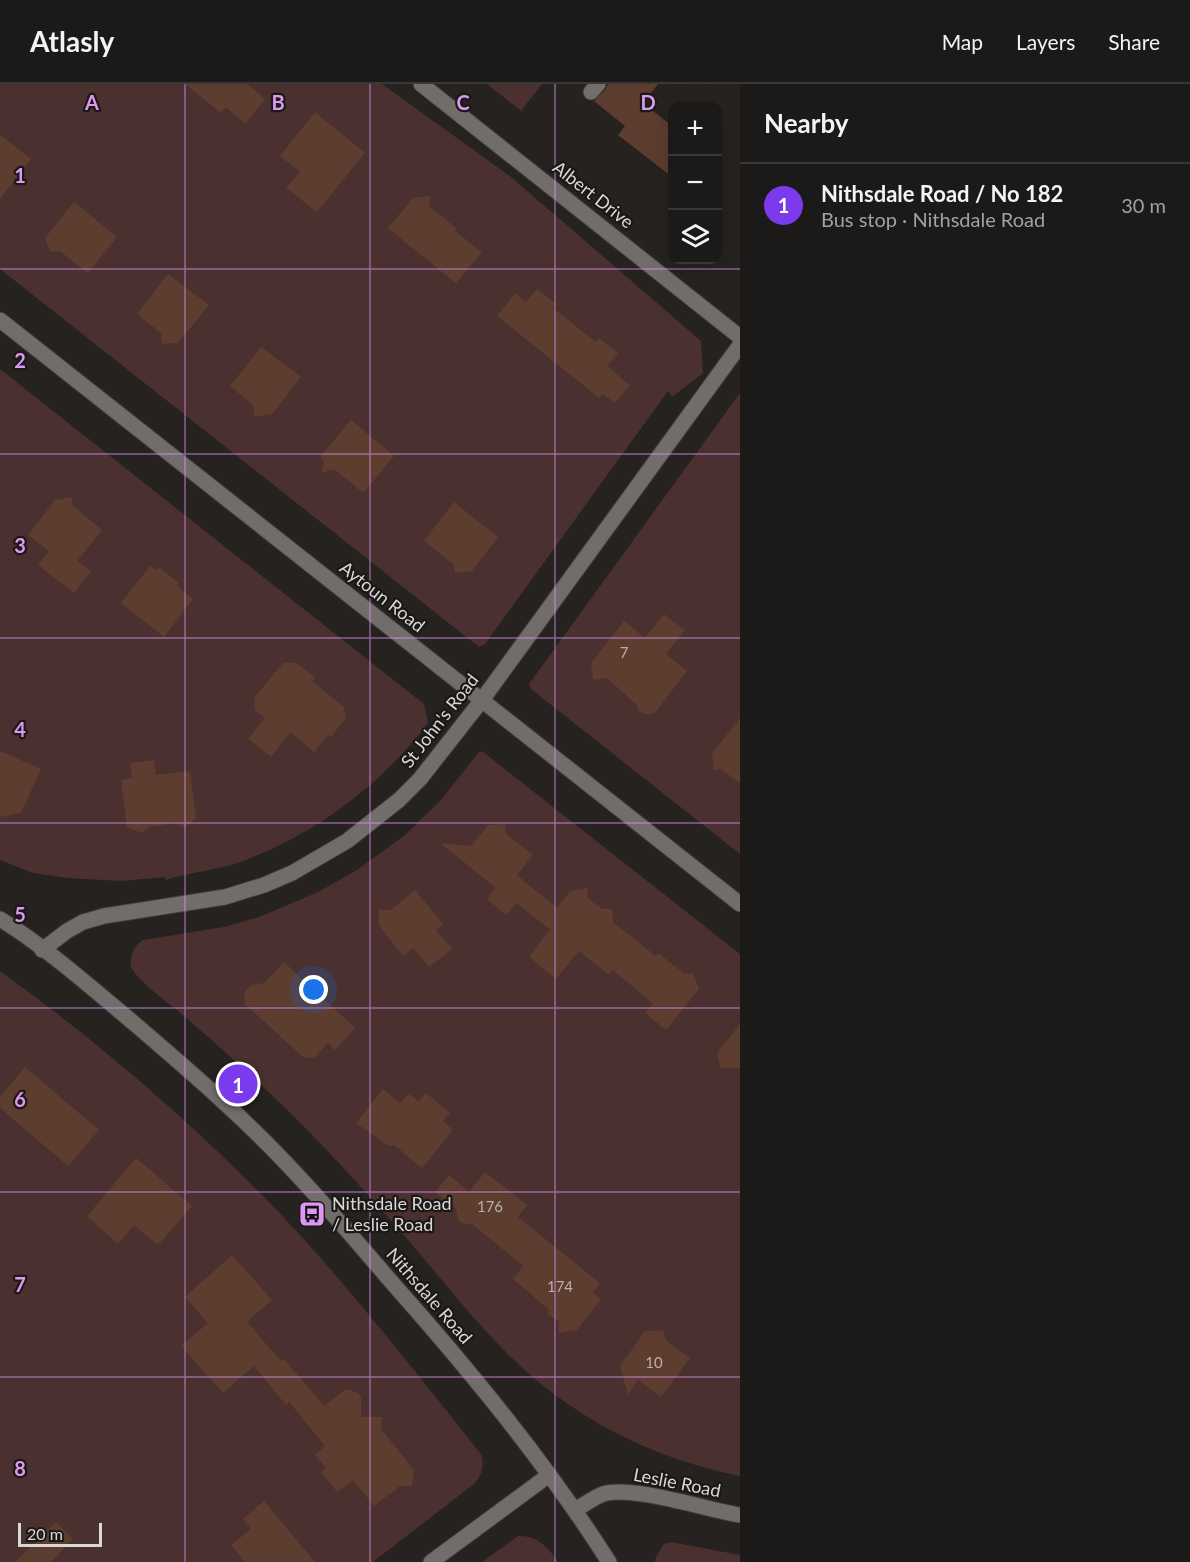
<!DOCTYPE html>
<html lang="en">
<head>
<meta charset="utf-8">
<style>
	:root { --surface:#1c1a18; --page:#252321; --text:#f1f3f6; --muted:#a0a1a2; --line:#3a3837; --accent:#7c3aed }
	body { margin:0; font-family:Lato,sans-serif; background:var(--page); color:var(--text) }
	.controls { position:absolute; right:18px; top:18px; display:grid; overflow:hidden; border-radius:12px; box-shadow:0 6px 24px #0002 }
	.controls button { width:54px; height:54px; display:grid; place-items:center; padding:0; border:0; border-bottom:2px solid var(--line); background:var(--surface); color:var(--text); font:30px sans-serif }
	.scale { position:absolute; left:18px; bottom:15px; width:84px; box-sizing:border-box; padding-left:6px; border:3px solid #dad8d6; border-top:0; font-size:16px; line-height:21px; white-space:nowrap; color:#dad8d6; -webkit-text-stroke:4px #1b1917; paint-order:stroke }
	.you { position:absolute; left:314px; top:906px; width:21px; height:21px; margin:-15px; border:4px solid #fff; border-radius:50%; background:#1a73e8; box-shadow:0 0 0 9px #1a73e833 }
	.badge { display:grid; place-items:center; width:39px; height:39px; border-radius:50%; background:var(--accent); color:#fff; font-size:20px; font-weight:700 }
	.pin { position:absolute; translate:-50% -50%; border:3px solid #fff; box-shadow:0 2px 6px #0006 }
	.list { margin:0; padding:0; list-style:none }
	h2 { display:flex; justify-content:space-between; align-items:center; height:78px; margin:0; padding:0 24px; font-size:26px }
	h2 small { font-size:20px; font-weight:400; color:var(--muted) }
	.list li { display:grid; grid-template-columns:39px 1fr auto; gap:18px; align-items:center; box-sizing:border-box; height:84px; padding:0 24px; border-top:2px solid var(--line) }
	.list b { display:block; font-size:22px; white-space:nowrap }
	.list p { margin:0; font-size:20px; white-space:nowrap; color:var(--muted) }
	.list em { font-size:20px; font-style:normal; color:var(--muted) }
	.icon { flex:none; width:33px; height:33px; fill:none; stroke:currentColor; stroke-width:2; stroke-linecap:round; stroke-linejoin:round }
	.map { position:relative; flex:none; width:740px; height:1478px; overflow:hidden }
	header { display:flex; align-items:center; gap:36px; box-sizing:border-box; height:84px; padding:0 30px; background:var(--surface); border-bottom:2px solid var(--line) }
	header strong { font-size:28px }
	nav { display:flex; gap:33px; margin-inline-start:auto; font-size:21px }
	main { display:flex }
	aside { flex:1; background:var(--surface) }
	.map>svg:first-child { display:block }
</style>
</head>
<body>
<header>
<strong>Atlasly</strong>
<nav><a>Map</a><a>Layers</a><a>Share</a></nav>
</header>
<main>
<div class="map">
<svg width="740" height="1478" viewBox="0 0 740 1478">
	<rect width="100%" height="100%" fill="#252220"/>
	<g fill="#4a302f">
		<path d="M0,0H382L511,93L701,257L703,289L672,313L668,307L485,560L479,563L0,185Z"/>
		<path d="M487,0H542L521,27Z"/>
		<path d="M0,285L424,620L428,639C382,700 318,748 246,776C220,786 191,788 165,796V793L121,797L67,794L33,789L0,776Z"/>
		<path d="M740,309V770L531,605L529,600Z"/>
		<path d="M482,667L740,870V1392C675,1379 612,1353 558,1313C502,1273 459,1216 414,1163C373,1115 330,1068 284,1023C252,992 218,961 184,932C169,919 140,900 131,883C129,872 134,861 143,856L224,843L259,833L318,808L357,786L405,751L441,716L478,669Z"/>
		<path d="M0,887C97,957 188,1035 271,1120C346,1198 413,1285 481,1370C485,1381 482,1392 474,1400L373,1478H0Z"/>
		<path d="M518,1452C537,1451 549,1464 558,1478H482Z"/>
		<path d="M671,1458L740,1471V1478H655L656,1473L664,1460Z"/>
	</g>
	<g fill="#5c3d2f">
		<path d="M185,0H247L265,15L245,40L226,23L221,29Z"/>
		<path d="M608,0H658L643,19L672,42V93L618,51L625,42L594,17L605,6Z"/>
		<path d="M315,28L365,69L317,128L286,104L300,88L280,72Z"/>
		<path d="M0,51L31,75L0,115Z"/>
		<path d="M430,112L429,122L457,145L455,147L482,168L456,199L388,144L413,114Z"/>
		<path d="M74,118L117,153L88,189L60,167L50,168L45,154Z"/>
		<path d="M168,190L209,221L178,259L162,260L161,249L137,230Z"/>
		<path d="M537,205L556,220L553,224L596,258L599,254L618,269L607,282L630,301L615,319L603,310L599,314L497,232L515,209L526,218Z"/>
		<path d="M261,263L301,293L272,330L254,333V322L230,302Z"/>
		<path d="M351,336L394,372L363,409L334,385L322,389L324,377L320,373Z"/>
		<path d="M72,413L73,422L102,446L77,477L91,487L74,509L38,481L49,467L28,451L55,416Z"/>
		<path d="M454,418L498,453L472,487L455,489L453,480L424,457Z"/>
		<path d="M150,482L156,486L160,484L179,499L177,502L193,515L164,553L121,519Z"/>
		<path d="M664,530L685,546L666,570L687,587L654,630H644L638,626L637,621L607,594L593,596L591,579L624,537L645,554Z"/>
		<path d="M283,579H296L315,593L312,597L344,623L346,634L331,653L328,651L314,668L290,648L271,673L248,655L265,634L255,626L254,614Z"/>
		<path d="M740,634V699L721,685L714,686L712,669Z"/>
		<path d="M0,667L41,685L21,729L0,733Z"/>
		<path d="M154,676L156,691L190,687L196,734L184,744L175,739L149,743L142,749L127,743L121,696L132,694L130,679Z"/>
		<path d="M505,740L506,750L533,771L517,791L557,824L570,807L588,804L587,814L602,825H612L613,838L656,872L658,869L685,890L693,889L699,905L666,946L645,929L653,920L613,886L609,891L579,867L556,895L529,873L550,845L516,819L506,831L487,815L495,803L440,759L471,762L488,741Z"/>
		<path d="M415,806L443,840L436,846L452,865L429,883L413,864L403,872L378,840L379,825L391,826Z"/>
		<path d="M284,878L355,944L335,966L328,959L315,973L304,974L245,920L244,909L251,901L264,899Z"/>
		<path d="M740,940V984H720L717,969Z"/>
		<path d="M25,983L99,1046L68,1082L0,1024V1013Z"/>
		<path d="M383,1005L400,1019L409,1010L419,1018L426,1009L450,1029L443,1037L453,1046L422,1084L394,1061L389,1062L356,1039Z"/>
		<path d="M136,1074L192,1122L158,1161L134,1141L118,1160L87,1132Z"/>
		<path d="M485,1088L527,1121L518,1133L600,1199L593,1208L601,1215L577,1246L559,1249V1238L547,1229L549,1226L513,1195L523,1182L472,1140H464L458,1136L456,1125L435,1108L449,1091L469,1108Z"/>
		<path d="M232,1171L272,1216L247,1238L281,1277L284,1275L324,1322L346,1305L356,1308L361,1313V1333H382L381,1345L414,1386L412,1402H400L374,1422L353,1396L337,1408L321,1388L326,1384L315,1371L325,1362L289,1318L286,1321L254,1282L223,1309L181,1262L208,1239L185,1213Z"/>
		<path d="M663,1246L666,1257L690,1274L661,1313L638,1296L628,1311L620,1282L645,1247Z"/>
		<path d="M264,1417L315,1478H245L231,1461L251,1445L243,1435Z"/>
		<path d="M56,1438L73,1455L51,1478H15Z"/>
	</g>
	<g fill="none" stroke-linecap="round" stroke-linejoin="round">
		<defs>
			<path id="service" d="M591,8L598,0"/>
			<g id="minor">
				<path d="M0,236L740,820"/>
				<path d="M42,866L67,847L83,838L104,832L225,813L264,801L292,789L347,757L399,716L420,695L482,616L740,261"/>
				<path d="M575,1426C584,1421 593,1414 603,1410C632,1401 707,1426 740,1431"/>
				<path d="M431,1478L549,1391"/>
			</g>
			<g id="tertiary">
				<path d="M421,0L740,253"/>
				<path d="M0,835C47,864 93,905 136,941C192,989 249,1038 299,1093C332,1128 363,1165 395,1202C472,1289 546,1379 609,1478"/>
			</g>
		</defs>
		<use href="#service" stroke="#3f3d3a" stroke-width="17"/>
		<use href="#minor" stroke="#3f3d3a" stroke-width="17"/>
		<use href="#tertiary" stroke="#3f3d3a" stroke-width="17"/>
		<use href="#service" stroke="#706d6a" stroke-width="15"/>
		<use href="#minor" stroke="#706d6a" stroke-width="15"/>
		<use href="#tertiary" stroke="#706d6a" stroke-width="15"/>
	</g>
	<path fill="none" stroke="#de98f2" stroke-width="1.5" stroke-opacity="0.55" d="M185,0V1478M370,0V1478M555,0V1478M0,185H740M0,370H740M0,554H740M0,739H740M0,924H740M0,1108H740M0,1293H740"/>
	<defs>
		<symbol id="bus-square" viewBox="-11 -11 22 22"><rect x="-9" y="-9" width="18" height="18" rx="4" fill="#de98f2" stroke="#1b1917"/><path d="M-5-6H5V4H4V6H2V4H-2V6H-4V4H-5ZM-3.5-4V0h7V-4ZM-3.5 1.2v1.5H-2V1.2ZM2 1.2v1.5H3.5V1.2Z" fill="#111"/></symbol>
	</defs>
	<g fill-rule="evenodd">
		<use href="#bus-square" x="297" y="1115" width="30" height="30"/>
	</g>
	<g text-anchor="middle" stroke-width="4.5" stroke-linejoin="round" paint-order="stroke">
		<g font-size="15" fill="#bab1ac">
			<text x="624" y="574">7</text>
			<text x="490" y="1128">176</text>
			<text x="560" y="1208">174</text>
			<text x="654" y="1284">10</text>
		</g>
		<g font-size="18" fill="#dad8d6" stroke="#1b1917">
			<text transform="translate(593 111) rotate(38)" y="6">Albert Drive</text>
			<text transform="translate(382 513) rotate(38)" y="6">Aytoun Road</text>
			<text transform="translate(440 637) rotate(-52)" y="6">St John's Road</text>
			<text transform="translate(429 1212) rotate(49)" y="6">Nithsdale Road</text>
			<text transform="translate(677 1399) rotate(11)" y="6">Leslie Road</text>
		</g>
		<g font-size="18" fill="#dad8d6" stroke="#1b1917" text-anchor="start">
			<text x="332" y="1126">Nithsdale Road<tspan x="332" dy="21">/ Leslie Road</tspan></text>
		</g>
	</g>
	<g font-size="20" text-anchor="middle" font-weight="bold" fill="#de98f2" stroke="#1b1917" stroke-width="4.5" stroke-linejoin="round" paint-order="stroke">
		<text x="92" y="26">A</text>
		<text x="278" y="26">B</text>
		<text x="463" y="26">C</text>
		<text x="648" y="26">D</text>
		<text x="20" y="99">1</text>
		<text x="20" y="284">2</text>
		<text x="20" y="469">3</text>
		<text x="20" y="653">4</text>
		<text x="20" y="838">5</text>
		<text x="20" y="1023">6</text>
		<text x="20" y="1208">7</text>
		<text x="20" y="1392">8</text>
	</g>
</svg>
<div class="controls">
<button>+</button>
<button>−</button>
<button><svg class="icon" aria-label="layers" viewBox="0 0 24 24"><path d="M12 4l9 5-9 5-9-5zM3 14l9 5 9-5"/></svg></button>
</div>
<div class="scale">20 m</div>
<div class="you"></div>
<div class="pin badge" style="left:238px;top:1000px">1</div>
</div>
<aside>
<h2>Nearby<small></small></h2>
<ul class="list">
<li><span class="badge">1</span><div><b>Nithsdale Road / No 182</b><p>Bus stop · Nithsdale Road</p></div><em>30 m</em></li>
</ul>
</aside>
</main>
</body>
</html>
